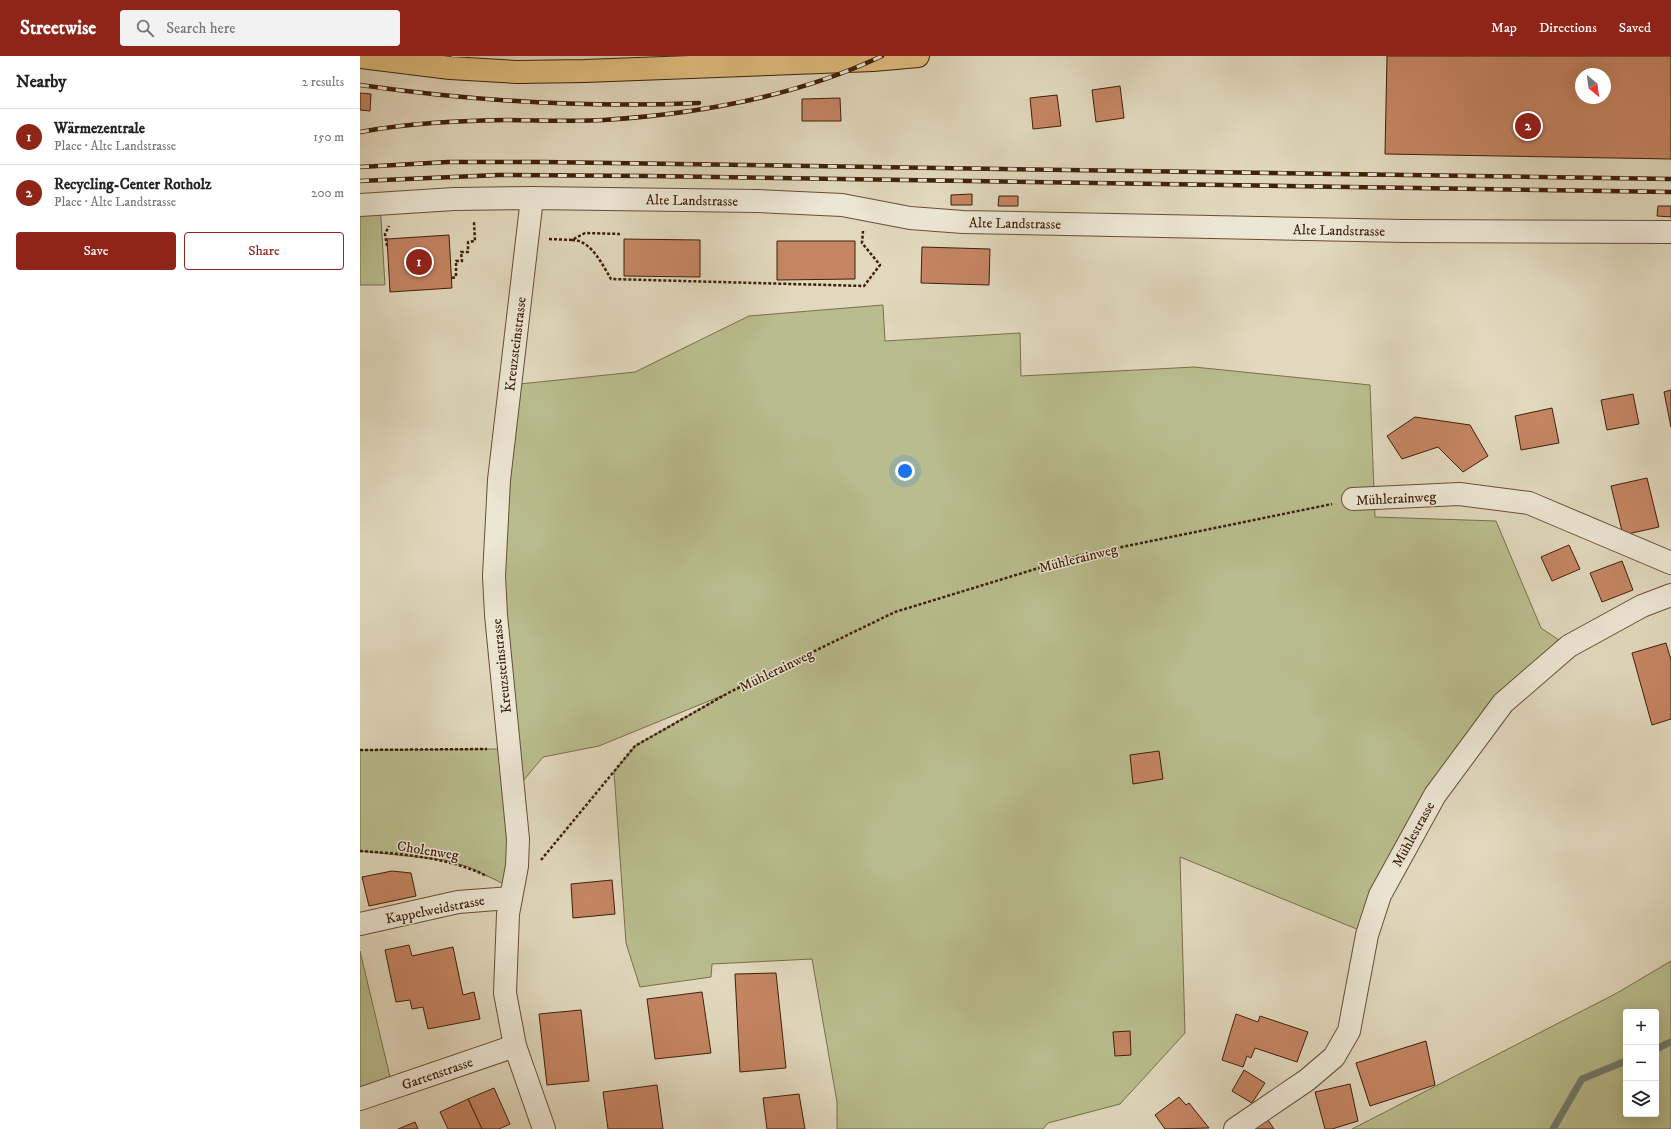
<!DOCTYPE html>
<html lang="en">
<head>
<meta charset="utf-8">
<style>
	:root { --surface:#fff; --page:#f2f2f2; --text:#222; --muted:#767676; --line:#e0e0e0; --accent:#8f2418 }
	body { margin:0; font-family:"IM FELL DW Pica",serif; background:var(--page); color:var(--text) }
	.controls { position:absolute; right:12px; bottom:12px; display:grid; overflow:hidden; border-radius:4px; box-shadow:0 4px 16px #0002 }
	.controls button { width:36px; height:36px; display:grid; place-items:center; padding:0; border:0; border-bottom:1px solid var(--line); background:var(--surface); color:var(--text); font:20px sans-serif }
	.compass { position:absolute; left:1215px; top:12px; width:36px; height:36px; border-radius:50%; background:var(--surface); box-shadow:0 4px 16px #0002; rotate:151deg }
	.you { position:absolute; left:545px; top:415px; width:14px; height:14px; margin:-10px; border:3px solid #fff; border-radius:50%; background:#1a73e8; box-shadow:0 0 0 6px #1a73e833 }
	.badge { display:grid; place-items:center; width:26px; height:26px; border-radius:50%; background:var(--accent); color:#fff; font-size:13px; font-weight:700 }
	.pin { position:absolute; translate:-50% -50%; border:2px solid #fff; box-shadow:0 1px 4px #0006 }
	.list { margin:0; padding:0; list-style:none }
	h2 { display:flex; justify-content:space-between; align-items:center; height:52px; margin:0; padding:0 16px; font-size:17px }
	h2 small { font-size:13px; font-weight:400; color:var(--muted) }
	.list li { display:grid; grid-template-columns:26px 1fr auto; gap:12px; align-items:center; box-sizing:border-box; height:56px; padding:0 16px; border-top:1px solid var(--line) }
	.list b { display:block; font-size:15px; white-space:nowrap }
	.list p { margin:0; font-size:13px; white-space:nowrap; color:var(--muted) }
	.list em { font-size:13px; font-style:normal; color:var(--muted) }
	.actions { display:flex; gap:8px; padding:12px 16px }
	.actions a { flex:1; padding:9px 0; border:1px solid var(--accent); border-radius:4px; text-align:center; font-size:14px; color:var(--accent) }
	.actions .main { background:var(--accent); color:#fff }
	.icon { flex:none; width:22px; height:22px; fill:none; stroke:currentColor; stroke-width:2; stroke-linecap:round; stroke-linejoin:round }
	.map { position:relative; flex:none; width:1311px; height:1073px; overflow:hidden }
	header { display:flex; align-items:center; gap:24px; box-sizing:border-box; height:56px; padding:0 20px; background:var(--accent); color:#fff }
	header strong { font-size:19px }
	nav { display:flex; gap:22px; margin-inline-start:auto; font-size:14px }
	.search { width:280px; height:36px; background:var(--page); display:flex; align-items:center; gap:10px; box-sizing:border-box; padding:0 14px; border-radius:4px; color:var(--muted); font-size:15px }
	main { display:flex }
	aside { flex:1; background:var(--surface) }
	.map>svg:first-child { display:block }
</style>
</head>
<body>
<header>
<strong>Streetwise</strong>
<div class="search"><svg class="icon" aria-label="search" viewBox="0 0 24 24"><circle cx="10" cy="10" r="6"/><path d="M15 15l6 6"/></svg>Search here</div>
<nav><a>Map</a><a>Directions</a><a>Saved</a></nav>
</header>
<main>
<aside>
<h2>Nearby<small>2 results</small></h2>
<ul class="list">
<li><span class="badge">1</span><div><b>Wärmezentrale</b><p>Place · Alte Landstrasse</p></div><em>150 m</em></li>
<li><span class="badge">2</span><div><b>Recycling-Center Rotholz</b><p>Place · Alte Landstrasse</p></div><em>200 m</em></li>
</ul>
<div class="actions"><a class="main">Save</a><a>Share</a></div>
</aside>
<div class="map">
<svg width="1311" height="1073" viewBox="0 0 1311 1073">
	<rect width="100%" height="100%" fill="#e1d8bd"/>
	<filter id="stains"><feTurbulence type="fractalNoise" baseFrequency=".005" numOctaves="4"/><feColorMatrix values="0 0 0 0 .2 0 0 0 0 .09 0 0 0 0 .02 0 0 0 .5 -.17"/></filter>
	<radialGradient id="worn" r=".72"><stop offset=".6" stop-color="#630" stop-opacity="0"/><stop offset="1" stop-color="#630" stop-opacity=".3"/></radialGradient>
	<g fill="#b9bd8d" stroke="#7c6e4b" fill-rule="evenodd">
		<path d="M20,147L25,229H0V149Z"/>
		<path d="M523,249L525,285L660,277L661,320L834,311L1010,329L1015,461L1136,465L1181,572L1199,584L1147,631L1004,876L820,801L825,977L760,1048L688,1067L683,1073H477V1046L452,903L352,908L351,921L280,931L266,887L254,716L275,690L366,638L239,690L183,701L153,737L152,832L109,811L84,804L0,795V694L149,693L136,559L150,329L275,316L389,260Z"/>
		<path d="M0,895L30,1021L0,1031Z"/>
		<path d="M1311,905V1073H992L1257,937ZM1266,956H1296V1058H1266Z"/>
	</g>
	<g fill="none" stroke-linecap="round" stroke-linejoin="round">
		<g stroke="#727c6e" stroke-width="7">
			<path d="M1296,993L1311,986"/>
			<path d="M1193,1073L1222,1023L1266,1005"/>
		</g>
	</g>
	<g fill="#c58563" stroke="#3f2009" fill-rule="evenodd">
		<path d="M1027,0H1311V103L1025,98ZM1221,18H1245V42H1221Z"/>
		<path d="M760,30L764,62L736,66L732,34Z"/>
		<path d="M0,37L11,38L10,55L0,54Z"/>
		<path d="M697,39L701,70L673,73L670,42Z"/>
		<path d="M480,42L481,65H442V43Z"/>
		<path d="M612,138V149H591V139Z"/>
		<path d="M639,140H658V150H638Z"/>
		<path d="M1298,150H1311V161L1297,160Z"/>
		<path d="M89,179L92,232L30,236L27,183Z"/>
		<path d="M264,183L340,184V221L264,220Z"/>
		<path d="M417,185H495V223L417,224Z"/>
		<path d="M562,191L630,193L629,229L561,227Z"/>
		<path d="M1311,334V371L1304,336Z"/>
		<path d="M1273,338L1279,368L1247,374L1241,344Z"/>
		<path d="M1192,352L1199,387L1161,394L1155,360Z"/>
		<path d="M1055,361L1110,369L1128,400L1103,416L1078,391L1042,403L1027,380Z"/>
		<path d="M1287,422L1299,471L1263,479L1251,430Z"/>
		<path d="M1209,489L1220,513L1192,525L1181,501Z"/>
		<path d="M1262,505L1273,534L1242,546L1230,517Z"/>
		<path d="M1306,587L1311,604V663L1292,669L1272,597Z"/>
		<path d="M799,695L803,723L773,728L770,699Z"/>
		<path d="M32,815L51,817L56,840L9,850L2,821Z"/>
		<path d="M252,824L255,858L213,862L211,828Z"/>
		<path d="M49,889L52,900L93,891L103,939L114,936L120,963L68,973L63,951L52,953L50,944L36,946L25,894Z"/>
		<path d="M416,917L426,1012L380,1016L375,918Z"/>
		<path d="M342,936L351,997L295,1003L287,943Z"/>
		<path d="M221,954L229,1025L187,1029L179,958Z"/>
		<path d="M876,958L898,966L900,960L948,976L937,1006L895,992L891,1002L887,1000L883,1011L862,1004Z"/>
		<path d="M770,975L771,999L755,1000L753,976Z"/>
		<path d="M1066,985L1075,1029L1010,1050L996,1007Z"/>
		<path d="M884,1014L905,1027L892,1047L872,1035Z"/>
		<path d="M990,1028L998,1065L972,1073H965L955,1036Z"/>
		<path d="M297,1029L303,1073H248L243,1036Z"/>
		<path d="M134,1032L150,1068L139,1073H122L108,1043Z"/>
		<path d="M439,1038L445,1073H407L403,1042Z"/>
		<path d="M819,1041L826,1049L829,1047L849,1072L805,1073L795,1059Z"/>
		<path d="M108,1043L122,1073H88L80,1056Z"/>
		<path d="M908,1064L914,1073H895Z"/>
		<path d="M55,1066L58,1073H38Z"/>
	</g>
	<g fill="none" stroke-linecap="round" stroke-linejoin="round">
		<defs>
			<g id="minor">
				<path d="M172,142L139,424L134,520L136,559L158,783L157,810L148,858L145,937L155,990L184,1073"/>
				<path d="M0,149L94,143L172,142L397,145L482,149L550,162L603,166L1045,175L1311,176"/>
				<path d="M993,443L1099,438L1169,447L1311,507"/>
				<path d="M0,868L98,846L151,842"/>
				<path d="M0,1043L155,990"/>
				<path d="M875,1073L947,1024L974,1001L989,975L1007,879L1020,839L1075,739L1143,647L1209,590L1282,550L1311,539"/>
			</g>
			<path id="primary" d="M0,1L90,12L157,16L225,15L513,4L558,0"/>
		</defs>
		<use href="#minor" stroke="#684e36" stroke-width="24"/>
		<use href="#primary" stroke="#3f2009" stroke-width="24"/>
		<g stroke="#3f2009" stroke-width="2.5" stroke-dasharray="3 2" stroke-linecap="butt">
			<path d="M189,183L212,184L225,177L260,178"/>
			<path d="M212,184C231,184 242,208 251,223L504,230L520,209L502,187L503,175"/>
			<path d="M27,190L25,178L29,170"/>
			<path d="M92,222L96,221V205H102L101,196H108V186L115,185L114,166"/>
			<path d="M0,694L127,693"/>
			<path d="M0,795C43,798 87,801 127,820"/>
			<path d="M181,804L275,690L370,636L535,556L718,500L972,448"/>
		</g>
		<use href="#minor" stroke="#ece6d4" stroke-width="22"/>
		<use href="#primary" stroke="#e0bc7e" stroke-width="22"/>
		<defs>
			<g id="rail">
				<path d="M0,29C112,45 226,52 339,47"/>
				<path d="M0,76C48,67 96,65 144,64C177,64 211,66 244,64C336,58 438,40 522,0"/>
				<path d="M0,111L88,106H183L1311,123"/>
				<path d="M0,125L139,119L290,120L1311,136"/>
			</g>
		</defs>
		<use href="#rail" stroke="#3f2009" stroke-width="4.5"/>
		<use href="#rail" stroke="#ece6d4" stroke-width="3" stroke-dasharray="9" stroke-linecap="butt"/>
	</g>
	<g text-anchor="middle" stroke-width="3" stroke-linejoin="round" paint-order="stroke">
		<g font-size="14" fill="#3f2009" stroke="#ece6d4">
			<text transform="translate(332 144) rotate(1)" y="5">Alte Landstrasse</text>
			<text transform="translate(655 167) rotate(1)" y="5">Alte Landstrasse</text>
			<text transform="translate(979 174) rotate(1)" y="5">Alte Landstrasse</text>
			<text transform="translate(155 288) rotate(-83)" y="5">Kreuzsteinstrasse</text>
			<text transform="translate(1036 442) rotate(-3)" y="5">Mühlerainweg</text>
			<text transform="translate(718 502) rotate(-14)" y="5">Mühlerainweg</text>
			<text transform="translate(141 610) rotate(-96)" y="5">Kreuzsteinstrasse</text>
			<text transform="translate(416 614) rotate(-26)" y="5">Mühlerainweg</text>
			<text transform="translate(1053 778) rotate(-61)" y="5">Mühlestrasse</text>
			<text transform="translate(68 794) rotate(9)" y="5">Cholenweg</text>
			<text transform="translate(75 853) rotate(-11)" y="5">Kappelweidstrasse</text>
			<text transform="translate(77 1017) rotate(-19)" y="5">Gartenstrasse</text>
		</g>
	</g>
	<rect width="100%" height="100%" filter="url(#stains)"/>
	<rect width="100%" height="100%" fill="url(#worn)"/>
</svg>
<div class="controls">
<button>+</button>
<button>−</button>
<button><svg class="icon" aria-label="layers" viewBox="0 0 24 24"><path d="M12 4l9 5-9 5-9-5zM3 14l9 5 9-5"/></svg></button>
</div>
<svg class="compass" viewBox="-18 -18 36 36"><path d="M0-13l5 13h-10z" fill="#e53935"/><path d="M0 13l5-13h-10z" fill="#767676"/></svg>
<div class="you"></div>
<div class="pin badge" style="left:59px;top:206px">1</div>
<div class="pin badge" style="left:1168px;top:70px">2</div>
</div>
</main>
</body>
</html>
